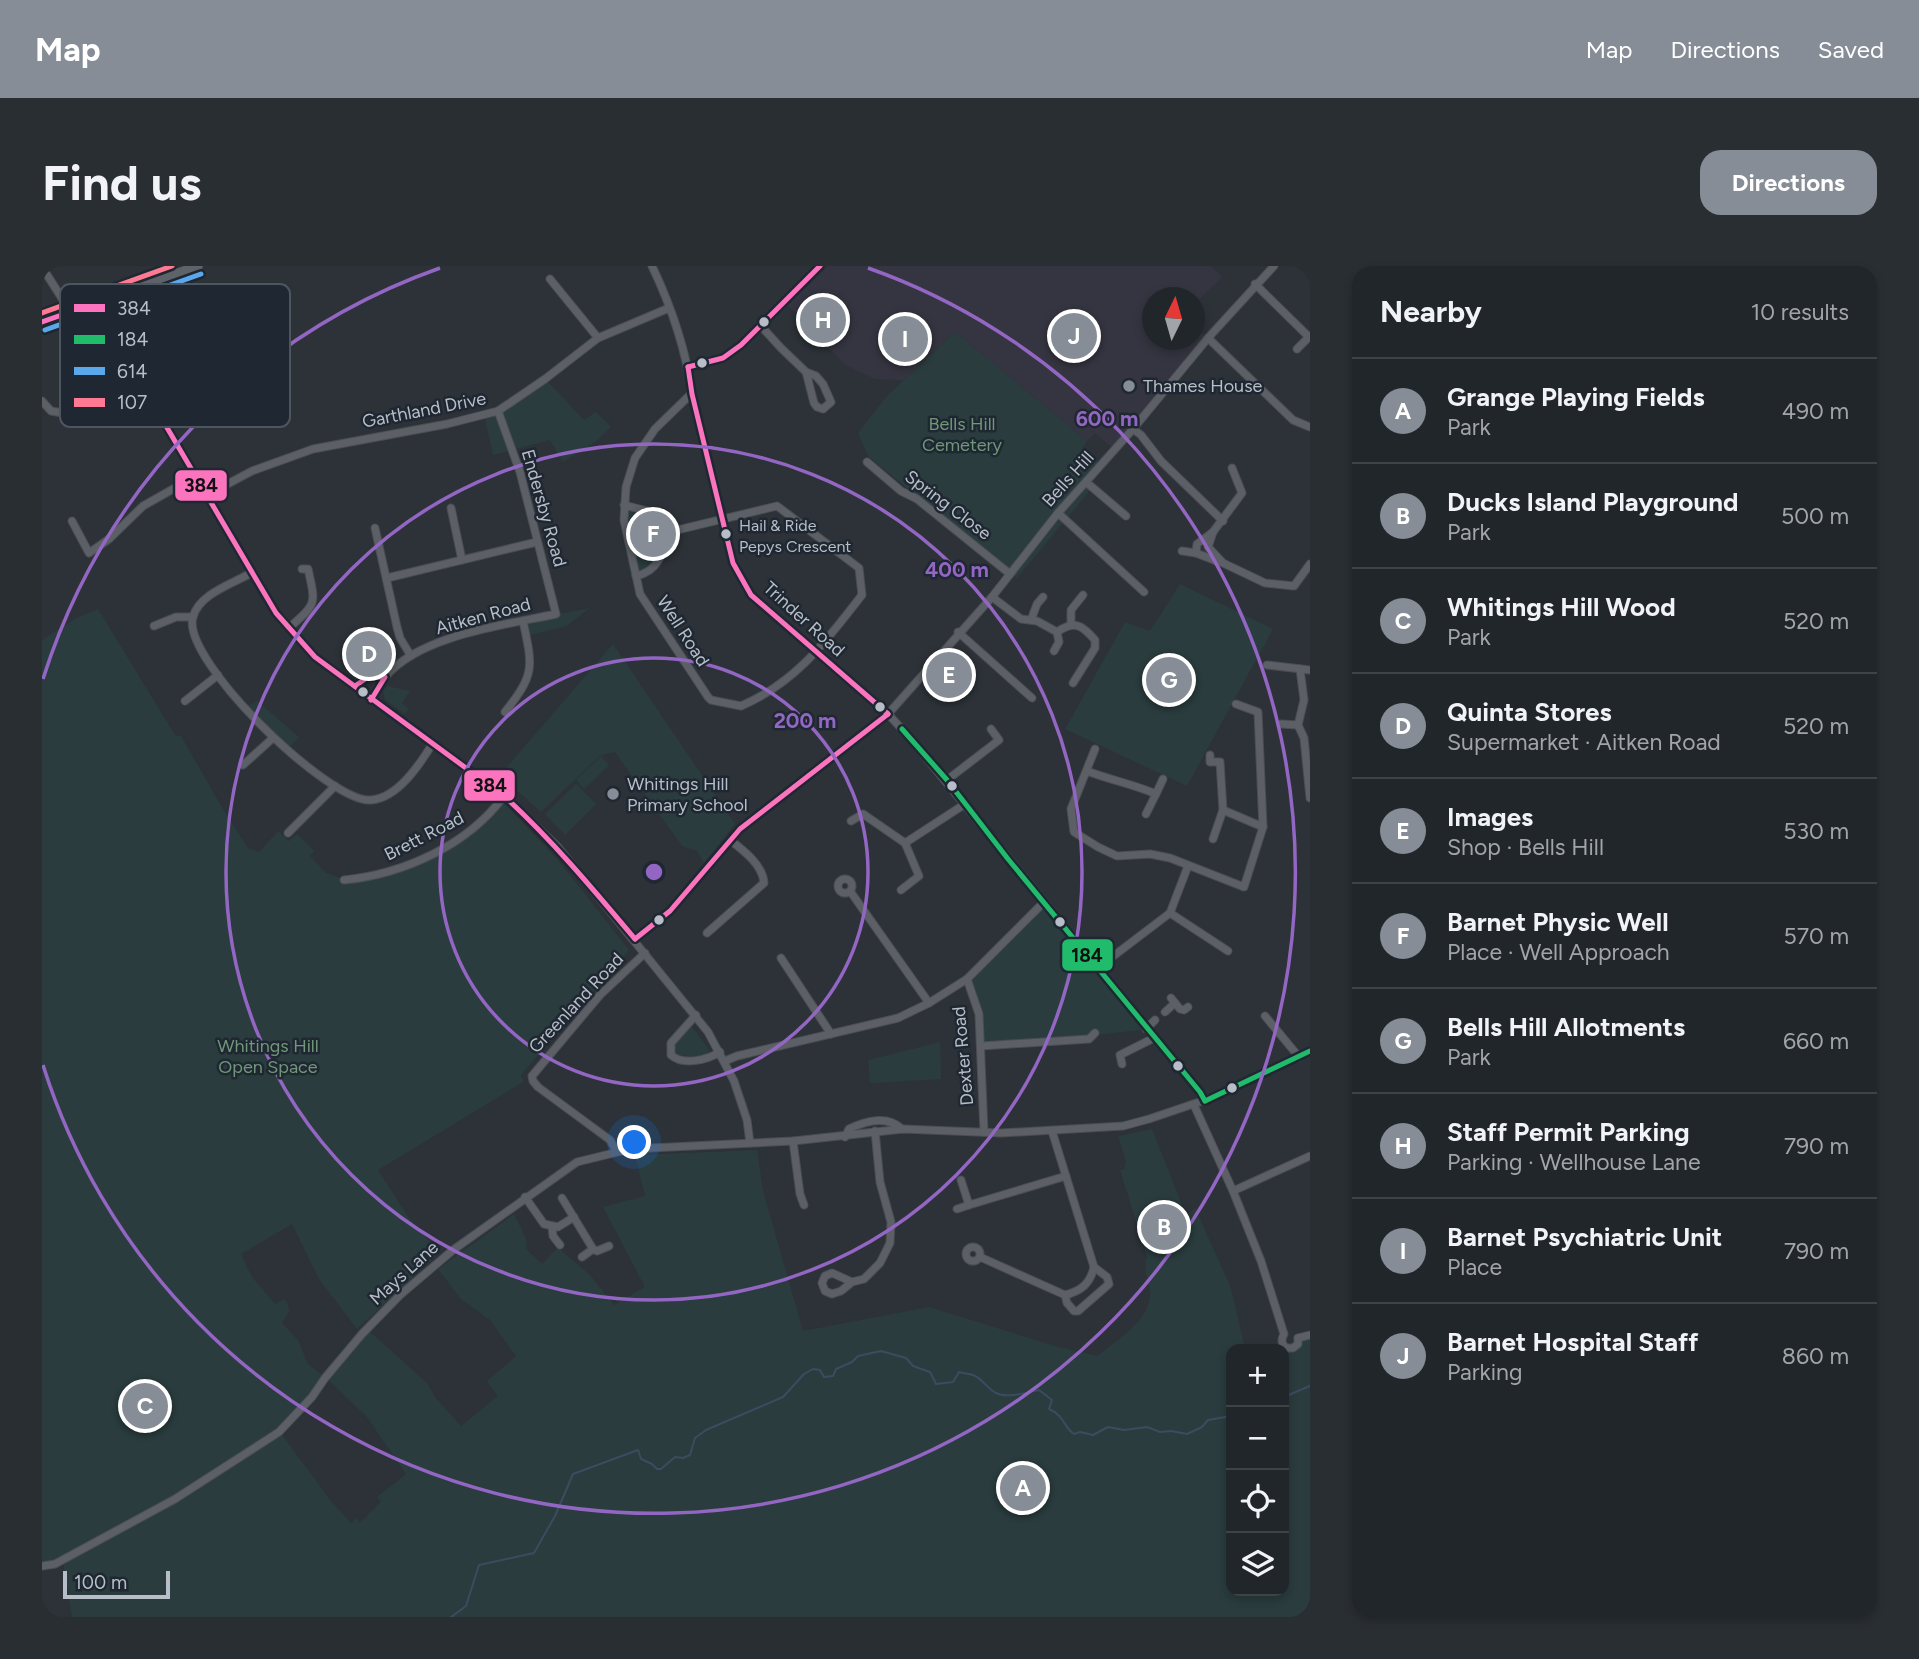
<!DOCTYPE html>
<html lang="en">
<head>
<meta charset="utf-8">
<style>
	:root { --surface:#21262a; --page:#292e32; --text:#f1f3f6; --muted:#a2a5a8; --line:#3e4347; --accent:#868d96 }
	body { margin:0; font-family:Figtree,sans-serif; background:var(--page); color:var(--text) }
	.controls { position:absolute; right:21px; bottom:21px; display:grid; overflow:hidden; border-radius:14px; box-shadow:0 4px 10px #0003 }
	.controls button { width:63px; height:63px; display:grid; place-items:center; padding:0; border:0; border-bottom:2px solid var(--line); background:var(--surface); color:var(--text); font:35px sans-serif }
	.compass { position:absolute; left:1100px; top:21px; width:63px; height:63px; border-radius:50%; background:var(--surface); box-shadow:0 4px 10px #0003; rotate:5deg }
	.scale { position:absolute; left:21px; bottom:18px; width:107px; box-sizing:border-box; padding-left:7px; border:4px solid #b7bec8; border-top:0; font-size:19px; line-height:24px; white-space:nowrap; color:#b7bec8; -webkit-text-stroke:5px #1f2832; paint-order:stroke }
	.you { position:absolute; left:593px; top:877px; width:24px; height:24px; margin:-18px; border:5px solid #fff; border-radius:50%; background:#1a73e8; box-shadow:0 0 0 10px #1a73e833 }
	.badge { display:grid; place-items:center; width:46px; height:46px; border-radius:50%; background:var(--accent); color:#fff; font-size:23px; font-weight:700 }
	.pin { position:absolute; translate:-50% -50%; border:4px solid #fff; box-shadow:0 2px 7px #0006 }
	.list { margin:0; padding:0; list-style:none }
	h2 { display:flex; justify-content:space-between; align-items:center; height:91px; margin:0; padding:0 28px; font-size:30px }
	h2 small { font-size:23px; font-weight:400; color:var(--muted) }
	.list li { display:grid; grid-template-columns:46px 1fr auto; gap:21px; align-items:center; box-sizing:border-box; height:105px; padding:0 28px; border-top:2px solid var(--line) }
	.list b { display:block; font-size:26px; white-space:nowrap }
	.list p { margin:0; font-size:23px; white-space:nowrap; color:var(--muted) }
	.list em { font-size:23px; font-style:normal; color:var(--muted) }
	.icon { flex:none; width:38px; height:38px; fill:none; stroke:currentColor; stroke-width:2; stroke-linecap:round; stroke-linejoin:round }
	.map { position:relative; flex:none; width:1268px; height:1351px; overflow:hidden; border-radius:21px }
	header { display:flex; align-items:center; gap:42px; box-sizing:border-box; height:98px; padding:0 35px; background:var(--accent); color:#fff }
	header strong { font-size:33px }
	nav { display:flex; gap:38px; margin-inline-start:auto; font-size:24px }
	.intro { display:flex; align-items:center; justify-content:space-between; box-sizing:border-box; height:168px; padding:0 42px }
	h1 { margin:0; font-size:49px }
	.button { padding:18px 32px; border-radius:21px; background:var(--accent); color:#fff; font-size:24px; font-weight:700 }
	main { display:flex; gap:42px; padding:0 42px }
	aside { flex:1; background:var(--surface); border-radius:21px; box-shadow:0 4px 10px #0003 }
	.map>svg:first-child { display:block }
</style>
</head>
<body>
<header>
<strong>Map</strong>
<nav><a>Map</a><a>Directions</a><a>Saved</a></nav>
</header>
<div class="intro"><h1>Find us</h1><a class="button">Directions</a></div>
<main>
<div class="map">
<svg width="1268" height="1351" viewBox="0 0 1268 1351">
	<rect width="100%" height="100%" fill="#2c3238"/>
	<path fill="#353541" d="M786,0H1169L1180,11L1153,37V32H1111V74H1153V59L1163,71L1070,181L1053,167L1045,175L913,66L862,114L833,113L803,99L746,39Z"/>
	<g fill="#2a3c3e" fill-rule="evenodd">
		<path d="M913,66L1045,175L1040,182L1056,196L1046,227L975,312L826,190L816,167L845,130Z"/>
		<path d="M506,116L542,154L554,146L569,161L553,176L521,196L508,174L451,189L442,148C464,143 485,126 506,116Z"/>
		<path d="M589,243L604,246L616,260L604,263L609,277H620C618,290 611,301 599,306L596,303L585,245Z"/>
		<path d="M1138,318L1231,363L1145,520L1023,463L1083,356L1108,365Z"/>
		<path d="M548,342L524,360L484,370L481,355Z"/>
		<path d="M56,343L133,469L139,470L182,545L206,582L217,586L236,565L247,575L255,568L272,585L268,590L283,606L302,614L332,611L419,573L459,534L516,594L587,684L479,809L481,816L336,904L367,952L397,987L315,1063L277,1013L250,958L199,988L210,1011L233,1038L243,1033L248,1044L240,1057L256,1074L266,1098L283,1111L325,1063L385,1117L393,1131L419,1160L456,1130L445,1115L474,1090L448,1054L419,1033L396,1003L472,948L485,975L484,983L500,998L516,982L547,1008L572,1039L603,1021L561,941L603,930L593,889L715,884L721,925L761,1065L887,1041L1016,1081L1056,1090C1074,1074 1108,1055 1108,1028C1108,1015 1100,1003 1105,991L1078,904H1082L1084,896L1076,870L1110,863L1144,949L1153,942L1189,1022L1203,1083H1189V1325H1242V1085L1251,1084L1258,1076L1268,1072V1351H30L21,1295L0,1301V374L35,352ZM284,1112L325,1151L364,1208L335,1231L339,1236L318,1257L313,1251L310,1258L288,1234L238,1166Z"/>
		<path d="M571,378L693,558L662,597L655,585L640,580L573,486L559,489L499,546L458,509Z"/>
		<path d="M345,420L368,425L360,437L367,443L363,448L343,434L341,425Z"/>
		<path d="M215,435L257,471L245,483L202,441Z"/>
		<path d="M559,490L567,499L542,523L534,514Z"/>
		<path d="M534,518L554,538L523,569L503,548Z"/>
		<path d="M1002,636L1105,763L980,778L939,780L925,713Z"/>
		<path d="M649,759L668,785L660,791L633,789L631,780Z"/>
		<path d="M898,776L899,813L828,817L826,794Z"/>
	</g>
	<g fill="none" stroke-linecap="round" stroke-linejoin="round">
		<g stroke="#3c4c60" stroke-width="2">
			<path d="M1242,1131L1268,1120"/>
			<path d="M409,1351L424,1340L437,1299L492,1287L513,1250L531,1208L596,1184L599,1193L610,1198L615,1203H619L633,1191L641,1192L648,1189L653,1172L664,1164L741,1131L762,1108L771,1103L778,1104L782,1111L791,1110L794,1103L810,1096L816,1090L839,1085L864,1092L871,1100L888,1106L894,1118L911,1116L917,1106C922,1108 928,1107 933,1110C940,1113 946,1123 954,1127C965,1133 987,1126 997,1124L1010,1134L1007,1143C1023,1150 1021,1161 1032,1168L1038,1166L1051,1169L1066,1161L1082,1164L1105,1161L1118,1166L1129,1165L1145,1168L1160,1161L1166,1154L1189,1150"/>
		</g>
		<defs>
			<g id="minor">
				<path d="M610,0C629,40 644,84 650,128L691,297L709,329L846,448L868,472L1158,826L1163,835"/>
				<path d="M0,1L21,34L26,47"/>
				<path d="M508,13L556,72"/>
				<path d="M1213,18L1267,71"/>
				<path d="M51,38L69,76L97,114L234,347L273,391L462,530L515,580L666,766L692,815L705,854L708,877"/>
				<path d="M718,59L739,82L764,106L774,110L781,118L789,136L781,143L775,141L772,137L764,106"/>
				<path d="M1166,72L1251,154L1268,161"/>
				<path d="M1255,83L1268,70"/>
				<path d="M646,101L681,92L699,79L778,0"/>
				<path d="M0,135L9,145L27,148"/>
				<path d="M1091,163L1099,169L1119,195L1181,255"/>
				<path d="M825,196L859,225L875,233L968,308"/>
				<path d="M1190,202L1200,227L1171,266L1166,281L1181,297L1223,317L1252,320L1268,298"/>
				<path d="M1044,216L1084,250"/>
				<path d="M165,229L210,205L271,183L405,158L456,145L503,113L556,72L627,42"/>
				<path d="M582,239L605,245L623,267L735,240L817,302L820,329C784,375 755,416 699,440L669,434L666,431L598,328L582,254L584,221L593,192L613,163L650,127"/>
				<path d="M409,242L420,294"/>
				<path d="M1016,247L1102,326"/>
				<path d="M30,255L47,287L67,273L101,240L154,210"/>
				<path d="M333,262L355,361L358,372L369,390"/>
				<path d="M1140,285L1154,287L1177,296"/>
				<path d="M1154,287L1155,278L1171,266"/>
				<path d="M209,307C190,318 157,328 151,351C138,393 288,538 329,534C356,532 378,498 391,477"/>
				<path d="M594,310C616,305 622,288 623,267"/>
				<path d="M345,312L495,276"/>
				<path d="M950,331L979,353L995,355L1015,366L1017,376L1012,385"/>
				<path d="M989,354L995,338L1001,331"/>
				<path d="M1029,358V344L1041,329"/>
				<path d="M112,360L134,351H151"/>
				<path d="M247,362C275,337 274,339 266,303H260"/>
				<path d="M916,366L990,432"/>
				<path d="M1015,366C1033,354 1040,359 1053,374V382L1031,417"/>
				<path d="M1225,399L1268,404"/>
				<path d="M1258,403L1262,434L1256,459L1262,472L1268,532"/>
				<path d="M313,420C321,410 331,409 343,411"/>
				<path d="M329,434C333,427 338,417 343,411C378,369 463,359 514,348L478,206L456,145"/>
				<path d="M143,435L176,409"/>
				<path d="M463,446C493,408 491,402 481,355"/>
				<path d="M1239,458L1256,459"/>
				<path d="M1053,483L1029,543L1032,566L1056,581L1075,590L1108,588L1128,592L1202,621L1221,561L1216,446L1194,438"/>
				<path d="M1168,489V496H1178L1181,544L1171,573"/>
				<path d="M201,499L231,472"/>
				<path d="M1045,505C1068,514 1091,518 1114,528L1121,513"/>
				<path d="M905,514L957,474L949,463"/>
				<path d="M1181,544L1221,561"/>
				<path d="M1104,548L1114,528"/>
				<path d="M809,555L821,548L863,577L877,610L859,624"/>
				<path d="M246,567L293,520"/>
				<path d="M863,577L923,538"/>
				<circle cx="803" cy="620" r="7"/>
				<path d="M302,614C362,608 426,579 462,530"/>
				<path d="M808,625L887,737"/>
				<path d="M1128,647L1186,685"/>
				<path d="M665,667L722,617C721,599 701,584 688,574"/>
				<path d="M593,673L628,645L698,563L846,448L950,331L1016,247L1091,163L1166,72L1232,0"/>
				<path d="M739,692L789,768"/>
				<path d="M1057,701L1128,647L1146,600"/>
				<path d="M925,713L937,748L942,866"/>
				<path d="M1129,732L1138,743L1142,744L1146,741"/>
				<path d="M1123,746L1133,737"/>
				<path d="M654,749L629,777V789C641,800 665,794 678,786"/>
				<path d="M1223,750L1257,791"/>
				<path d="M1104,763L1113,754"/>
				<path d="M939,780L1047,773L1053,767"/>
				<path d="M683,795L695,790L856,752L887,737L925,713L1002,636"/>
				<path d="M1080,798L1078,789L1112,772"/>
				<path d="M1152,839L1191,925L1219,995L1242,1068C1239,1074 1239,1077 1244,1082H1251L1256,1078V1072"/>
				<path d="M803,871L807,863C823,855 845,849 860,863"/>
				<path d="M751,875L758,928L762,939"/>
				<path d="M574,885L568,874L496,821L491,815L490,810L558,729L603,687"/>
				<path d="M919,914L927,939L1024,910"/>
				<path d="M1191,925L1268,890"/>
				<path d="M483,931L502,958L516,961L532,951"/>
				<path d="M520,932L551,983L555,985L567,980"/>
				<path d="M915,943L927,939"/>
				<path d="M510,961L511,970L518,979"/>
				<circle cx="931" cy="988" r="7"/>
				<path d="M540,991L551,983"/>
				<path d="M938,991L1023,1029L1025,1037L1032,1045H1036L1067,1018L1065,1011L1052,1001L1010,865"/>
				<path d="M810,1016L799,1025L790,1028L783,1025L780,1017L783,1010L790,1007L810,1016L822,1013L838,997L848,977L849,956L838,916L833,865"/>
				<path d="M1023,1029C1039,1025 1048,1018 1052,1001"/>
				<path d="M1256,1072L1268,1069"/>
				<path d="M0,1300L13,1298L133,1233L237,1166L270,1131L283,1112L320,1068L358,1029L411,984L535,896L588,883L751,875L861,863L959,867L1081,860L1107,853L1169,832L1268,785"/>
			</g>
			<path id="major" d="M0,56L156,0"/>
		</defs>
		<use href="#minor" stroke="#4a4e53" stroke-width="9"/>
		<use href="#major" stroke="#494e55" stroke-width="10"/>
		<use href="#minor" stroke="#5c6066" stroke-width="7"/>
		<use href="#major" stroke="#5d6368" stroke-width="9"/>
		<defs>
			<g id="bus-1">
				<path d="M51,38L69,76L97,114L234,347L273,391L462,530C510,574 551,623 593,673"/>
				<path d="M0,56L51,38"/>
				<path d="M646,101L650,128L691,297L709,329L846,448"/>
				<path d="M646,101L681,92L699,79L778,0"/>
				<path d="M313,420L326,411H343L329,434"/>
				<path d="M593,673L628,645L698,563L846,448"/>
			</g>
			<g id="bus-2">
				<path d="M860,463L905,514L966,593L1158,826L1163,835"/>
				<path d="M1163,835L1268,785"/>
			</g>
			<path id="bus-3" d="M3,64L159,8"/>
			<path id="bus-4" d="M0,47L130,0"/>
		</defs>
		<use href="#bus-1" stroke="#1f2832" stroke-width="10"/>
		<use href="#bus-2" stroke="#1f2832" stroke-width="10"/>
		<use href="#bus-3" stroke="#1f2832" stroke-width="10"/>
		<use href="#bus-4" stroke="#1f2832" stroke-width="10"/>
		<use href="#bus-1" stroke="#fc73be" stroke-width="5"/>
		<use href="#bus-2" stroke="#20bc6c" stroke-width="5"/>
		<use href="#bus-3" stroke="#5aa8eb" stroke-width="5"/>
		<use href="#bus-4" stroke="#fe7a93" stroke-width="5"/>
	</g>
	<g fill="none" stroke="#9366c3" stroke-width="3.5">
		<circle cx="612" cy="606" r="214"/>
		<circle cx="612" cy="606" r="428"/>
		<path d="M1 413A641 641 0 0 1 398 2M826 2A641 641 0 1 1 1 799"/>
	</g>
	<g fill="#b7bec8" stroke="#1f2832" stroke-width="2.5">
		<circle cx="722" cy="56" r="6"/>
		<circle cx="660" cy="97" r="6"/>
		<circle cx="684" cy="268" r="6"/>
		<circle cx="321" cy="426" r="6"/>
		<circle cx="838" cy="441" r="6"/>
		<circle cx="910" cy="520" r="6"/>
		<circle cx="617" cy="654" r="6"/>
		<circle cx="1018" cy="656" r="6"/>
		<circle cx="1136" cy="800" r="6"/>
		<circle cx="1190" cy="822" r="6"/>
	</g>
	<g fill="#868d96" stroke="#1f2832" stroke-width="2.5">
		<circle cx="1087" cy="120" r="7"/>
		<circle cx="571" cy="528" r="7"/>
	</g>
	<g text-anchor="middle" stroke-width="5" stroke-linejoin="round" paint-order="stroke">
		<g font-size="16" fill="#b7bec8" stroke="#1f2832" text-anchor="start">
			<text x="697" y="265">Hail &amp; Ride<tspan x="697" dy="21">Pepys Crescent</tspan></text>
		</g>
		<g font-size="18" fill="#b7bec8" stroke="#1f2832" text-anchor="start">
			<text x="1101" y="126">Thames House</text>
			<text x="585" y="524">Whitings Hill<tspan x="585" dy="21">Primary School</tspan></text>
		</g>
		<g font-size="18" fill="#b7bec8" stroke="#1f2832">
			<text transform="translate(382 144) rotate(-11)" y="6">Garthland Drive</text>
			<text transform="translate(1026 213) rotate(-48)" y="6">Bells Hill</text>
			<text transform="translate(906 239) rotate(37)" y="6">Spring Close</text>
			<text transform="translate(502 242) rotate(74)" y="6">Endersby Road</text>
			<text transform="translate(441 350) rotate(-15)" y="6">Aitken Road</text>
			<text transform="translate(762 353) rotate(42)" y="6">Trinder Road</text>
			<text transform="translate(641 365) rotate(57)" y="6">Well Road</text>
			<text transform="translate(382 570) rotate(-27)" y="6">Brett Road</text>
			<text transform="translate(534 737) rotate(-47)" y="6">Greenland Road</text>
			<text transform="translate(921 790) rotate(-95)" y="6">Dexter Road</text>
			<text transform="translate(362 1007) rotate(-42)" y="6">Mays Lane</text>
		</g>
		<g font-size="18" fill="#709778" stroke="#1f2832">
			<text x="920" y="164">Bells Hill<tspan x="920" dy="21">Cemetery</tspan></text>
			<text x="226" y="786">Whitings Hill<tspan x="226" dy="21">Open Space</tspan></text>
		</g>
	</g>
	<rect x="18" y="18" width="230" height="143" rx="10" fill="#1f2832" stroke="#4d555f" stroke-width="2"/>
	<rect x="32" y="38" width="31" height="8" fill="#fc73be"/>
	<rect x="32" y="69" width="31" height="9" fill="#20bc6c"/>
	<rect x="32" y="101" width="31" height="8" fill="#5aa8eb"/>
	<rect x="32" y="132" width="31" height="9" fill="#fe7a93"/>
	<g font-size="19" fill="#b7bec8">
		<text x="75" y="49">384</text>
		<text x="75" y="80">184</text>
		<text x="75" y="112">614</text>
		<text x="75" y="143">107</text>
	</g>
	<circle cx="612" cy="606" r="10" fill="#9366c3" stroke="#1f2832" stroke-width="3.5"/>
	<g font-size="21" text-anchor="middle" font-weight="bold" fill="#9366c3" stroke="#1f2832" stroke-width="5" stroke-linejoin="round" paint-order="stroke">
		<text x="1065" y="160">600 m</text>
		<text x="915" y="311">400 m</text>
		<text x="763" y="462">200 m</text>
	</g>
	<g stroke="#1f2832" stroke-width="2.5">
		<rect x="132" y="203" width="54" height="33" rx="7" fill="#fc73be"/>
		<rect x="421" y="503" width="53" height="33" rx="7" fill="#fc73be"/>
		<rect x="1019" y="672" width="53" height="34" rx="7" fill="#20bc6c"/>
	</g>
	<g font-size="19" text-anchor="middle" font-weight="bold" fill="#111">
		<text x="159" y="226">384</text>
		<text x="448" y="526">384</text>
		<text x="1045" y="696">184</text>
	</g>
</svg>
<div class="controls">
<button>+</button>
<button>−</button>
<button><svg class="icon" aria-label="locate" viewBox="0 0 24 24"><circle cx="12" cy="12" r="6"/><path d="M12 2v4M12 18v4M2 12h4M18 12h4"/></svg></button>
<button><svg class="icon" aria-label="layers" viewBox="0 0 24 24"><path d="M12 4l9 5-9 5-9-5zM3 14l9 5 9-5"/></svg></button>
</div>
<svg class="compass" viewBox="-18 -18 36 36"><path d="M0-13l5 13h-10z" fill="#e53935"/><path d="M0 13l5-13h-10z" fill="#a2a5a8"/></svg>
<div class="scale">100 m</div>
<div class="you"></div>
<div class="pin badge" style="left:981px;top:1222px">A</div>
<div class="pin badge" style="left:1122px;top:961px">B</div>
<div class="pin badge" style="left:103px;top:1140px">C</div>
<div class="pin badge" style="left:327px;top:388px">D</div>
<div class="pin badge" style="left:907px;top:409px">E</div>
<div class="pin badge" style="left:611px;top:268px">F</div>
<div class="pin badge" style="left:1127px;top:414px">G</div>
<div class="pin badge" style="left:781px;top:54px">H</div>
<div class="pin badge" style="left:863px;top:73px">I</div>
<div class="pin badge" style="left:1032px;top:70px">J</div>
</div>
<aside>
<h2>Nearby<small>10 results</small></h2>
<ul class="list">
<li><span class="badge">A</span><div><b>Grange Playing Fields</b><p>Park</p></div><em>490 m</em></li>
<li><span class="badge">B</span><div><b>Ducks Island Playground</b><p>Park</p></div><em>500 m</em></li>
<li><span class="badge">C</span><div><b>Whitings Hill Wood</b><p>Park</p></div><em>520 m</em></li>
<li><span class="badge">D</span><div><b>Quinta Stores</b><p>Supermarket · Aitken Road</p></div><em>520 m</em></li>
<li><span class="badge">E</span><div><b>Images</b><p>Shop · Bells Hill</p></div><em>530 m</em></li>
<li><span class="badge">F</span><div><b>Barnet Physic Well</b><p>Place · Well Approach</p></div><em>570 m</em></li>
<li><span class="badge">G</span><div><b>Bells Hill Allotments</b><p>Park</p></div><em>660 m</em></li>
<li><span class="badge">H</span><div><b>Staff Permit Parking</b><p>Parking · Wellhouse Lane</p></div><em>790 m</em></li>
<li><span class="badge">I</span><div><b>Barnet Psychiatric Unit</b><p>Place</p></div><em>790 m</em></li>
<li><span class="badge">J</span><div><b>Barnet Hospital Staff</b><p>Parking</p></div><em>860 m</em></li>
</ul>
</aside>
</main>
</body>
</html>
